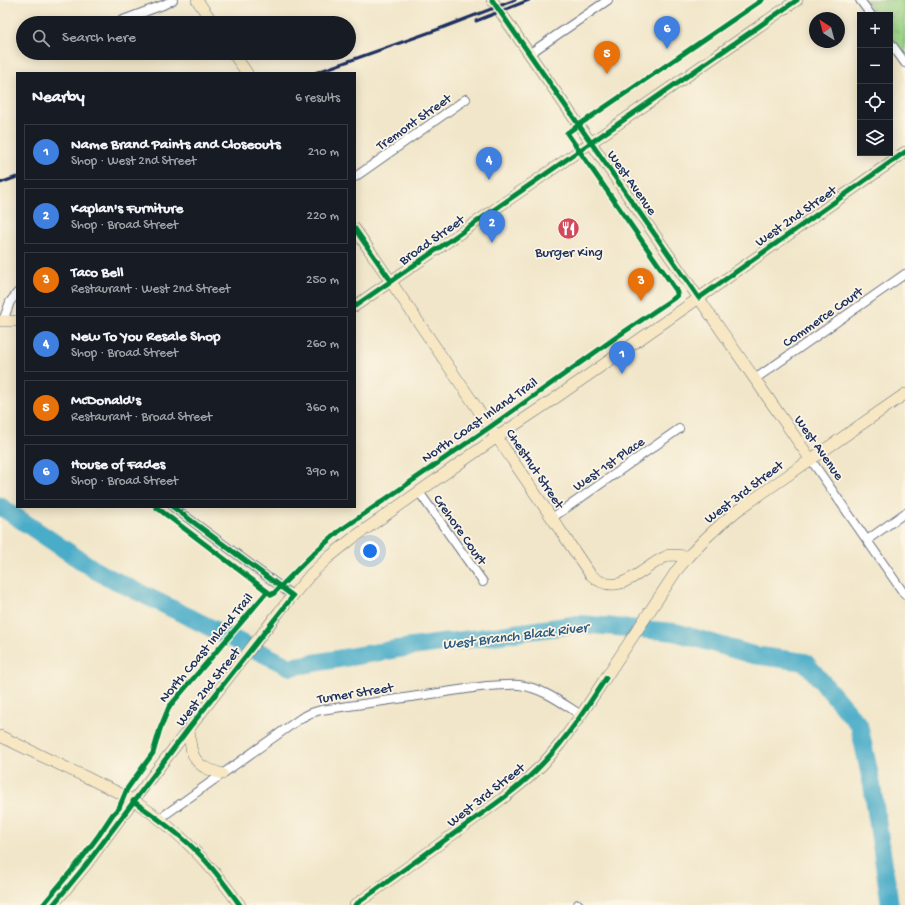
<!DOCTYPE html>
<html lang="en">
<head>
<meta charset="utf-8">
<style>
	:root { --surface:#171b24; --page:#20242c; --text:#f1f3f6; --muted:#9ea1a6; --line:#363941; --accent:#0f766e }
	body { margin:0; font-family:"Gochi Hand",sans-serif; background:var(--page); color:var(--text) }
	.controls { position:absolute; right:12px; top:12px; display:grid; overflow:hidden; border-radius:0px; box-shadow:0 2px 10px #0003 }
	.controls button { width:36px; height:36px; display:grid; place-items:center; padding:0; border:0; border-bottom:1px solid var(--line); background:var(--surface); color:var(--text); font:20px sans-serif }
	.compass { position:absolute; left:809px; top:12px; width:36px; height:36px; border-radius:50%; background:var(--surface); box-shadow:0 2px 10px #0003; rotate:324deg }
	.you { position:absolute; left:370px; top:551px; width:14px; height:14px; margin:-10px; border:3px solid #fff; border-radius:50%; background:#1a73e8; box-shadow:0 0 0 6px #1a73e833 }
	.badge { display:grid; place-items:center; width:26px; height:26px; border-radius:50%; background:var(--accent); color:#fff; font-size:13px; font-weight:700 }
	.pin { position:absolute; translate:-50% -33px; filter:drop-shadow(0 1px 2px #0008) }
	.pin::after { content:''; position:absolute; top:21px; width:14px; height:12px; background:inherit; clip-path:polygon(0 0,100% 0,50% 100%) }
	.list { margin:0; padding:0; list-style:none }
	h2 { display:flex; justify-content:space-between; align-items:center; height:52px; margin:0; padding:0 16px; font-size:17px }
	h2 small { font-size:13px; font-weight:400; color:var(--muted) }
	.list li { display:grid; grid-template-columns:26px 1fr auto; gap:12px; align-items:center; box-sizing:border-box; height:56px; margin:0 8px 8px; padding:0 8px; border:1px solid var(--line); border-radius:0px }
	.list b { display:block; font-size:15px; white-space:nowrap }
	.list p { margin:0; font-size:13px; white-space:nowrap; color:var(--muted) }
	.list em { font-size:13px; font-style:normal; color:var(--muted) }
	.icon { flex:none; width:22px; height:22px; fill:none; stroke:currentColor; stroke-width:2; stroke-linecap:round; stroke-linejoin:round }
	.map { position:relative; flex:none; width:905px; height:905px; overflow:hidden }
	.search { position:absolute; background:var(--surface); box-shadow:0 2px 10px #0003; left:16px; top:16px; width:340px; height:44px; display:flex; align-items:center; gap:10px; box-sizing:border-box; padding:0 14px; border-radius:22px; color:var(--muted); font-size:15px }
	.panel { position:absolute; background:var(--surface); box-shadow:0 2px 10px #0003; left:16px; top:72px; width:340px; height:436px; border-radius:0px }
	.map>svg:first-child { display:block }
</style>
</head>
<body>
<div class="map">
<svg width="905" height="905" viewBox="0 0 905 905">
	<defs>
		<pattern id="park-crowns" width="20" height="18" patternUnits="userSpaceOnUse"><rect width="20" height="18" fill="#99d184"/><path d="M2 6a3 3 0 1 1 6 0M12 15a3 3 0 1 1 6 0" fill="none" stroke="#83b474"/></pattern>
	</defs>
	<rect width="100%" height="100%" fill="#fcf5e5"/>
	<filter id="ink" filterUnits="userSpaceOnUse"><feTurbulence type="fractalNoise" baseFrequency=".025" numOctaves="2"/><feDisplacementMap in="SourceGraphic" scale="8" xChannelSelector="R" yChannelSelector="G"/><feConvolveMatrix kernelMatrix="1 2 1 2 8 2 1 2 1" color-interpolation-filters="sRGB"/></filter>
	<filter id="wash" filterUnits="userSpaceOnUse"><feTurbulence type="fractalNoise" baseFrequency=".012" numOctaves="4" result="noise"/><feDisplacementMap in="SourceGraphic" scale="16" xChannelSelector="R" yChannelSelector="G"/><feGaussianBlur stdDeviation="0.9" result="paint"/><feColorMatrix in="noise" values="0 0 0 0 0 0 0 0 0 0 0 0 0 0 0 0 0 1.4 0 .05"/><feComposite in="paint" operator="in"/></filter>
	<g filter="url(#wash)">
		<rect width="100%" height="100%" fill="#f1e6c9"/>
		<path fill="url(#park-crowns)" stroke="#5a8071" d="M865,0H905V57L890,36V15H876Z"/>
		<g fill="none" stroke-linecap="round" stroke-linejoin="round">
			<path stroke="#48acc8" stroke-width="18" d="M0,506L98,572L290,667L397,649L580,624L675,632L753,655L805,662L859,725L872,785L890,905"/>
		</g>
	</g>
	<g filter="url(#ink)">
		<g fill="none" stroke-linecap="round" stroke-linejoin="round">
			<defs>
				<g id="street">
					<path d="M860,0L871,15"/>
					<path d="M115,23L163,5L173,0"/>
					<path d="M890,42L905,63"/>
					<path d="M529,54L608,0"/>
					<path d="M355,177L466,99"/>
					<path d="M3,321L10,302L17,293"/>
					<path d="M755,379L905,274"/>
					<path d="M811,460L905,595"/>
					<path d="M419,492L483,582"/>
					<path d="M173,507L293,596"/>
					<path d="M552,518L679,429"/>
					<path d="M867,540L905,513"/>
					<path d="M159,819L301,718L311,713L321,710L487,686C498,686 508,684 519,685C543,688 562,703 581,715"/>
					<path d="M578,904L579,905"/>
				</g>
				<g id="secondary">
					<path d="M197,0L213,23"/>
					<path d="M492,0L811,460"/>
					<path d="M233,53L247,73"/>
					<path d="M355,229L590,574C618,601 641,568 665,557L669,555L688,556"/>
					<path d="M355,306L797,0"/>
					<path d="M0,321H17"/>
					<path d="M189,728C190,743 190,759 204,767C210,770 216,772 222,774"/>
					<path d="M0,736C29,750 58,764 88,778C103,786 119,792 134,801C178,829 210,864 240,905"/>
					<path d="M53,905L86,865L133,801L279,612L311,574L328,558L353,538L497,437L554,399L699,298L905,152"/>
					<path d="M355,905L502,799L527,779L543,764L560,744L581,715L677,570C695,547 715,528 738,510L905,394"/>
				</g>
			</defs>
			<use href="#street" stroke="#666f83" stroke-width="10"/>
			<use href="#secondary" stroke="#666f83" stroke-width="12"/>
			<use href="#street" stroke="#fff" stroke-width="8"/>
			<use href="#secondary" stroke="#f7e8c3" stroke-width="11"/>
			<g stroke="#1b2f5e" stroke-width="3">
				<path d="M476,21L529,0"/>
				<path d="M315,73L439,29L515,0"/>
				<path d="M0,183L17,177"/>
			</g>
			<defs>
				<g id="cycleway">
					<path d="M492,0L699,298L905,152"/>
					<path d="M355,229L391,281"/>
					<path d="M355,306L797,0"/>
					<path d="M156,507L272,595L314,553L338,532L490,427L618,336L677,296V293L676,290L567,133L762,0"/>
					<path d="M133,801C152,814 171,828 188,843C208,861 224,883 240,905"/>
					<path d="M43,905L82,858L99,835L113,814L119,808L127,789L153,753L160,729L169,707L267,592"/>
					<path d="M53,905L86,865L189,728L293,596L173,507"/>
					<path d="M355,905C391,879 427,853 463,827C491,807 520,788 543,763C568,737 587,707 606,678"/>
				</g>
			</defs>
			<use href="#cycleway" stroke="#fcf5e5" stroke-width="8"/>
			<use href="#cycleway" stroke="#00873e" stroke-width="5"/>
		</g>
	</g>
	<defs>
		<symbol id="restaurant-disc" viewBox="-11 -11 22 22"><circle r="9.5" fill="#d1495b" stroke="#fcf5e5"/><path d="M-5-6h1v4h1v-4h1v4h1v-4h1v5L-1.5 .5V6h-2V.5L-5-1ZM5-6V6H3V1.5H1.5Q1.5-4 5-6Z" fill="#fff"/></symbol>
	</defs>
	<g fill-rule="evenodd">
		<use href="#restaurant-disc" x="556" y="216" width="25" height="25"/>
	</g>
	<g text-anchor="middle" stroke-width="3.5" stroke-linejoin="round" paint-order="stroke">
		<g font-size="14" fill="#1b2f5e" stroke="#fcf5e5">
			<text transform="translate(413 121) rotate(-35)" y="5">Tremont Street</text>
			<text transform="translate(633 182) rotate(55)" y="5">West Avenue</text>
			<text transform="translate(795 215) rotate(-35)" y="5">West 2nd Street</text>
			<text transform="translate(431 239) rotate(-35)" y="5">Broad Street</text>
			<text transform="translate(822 316) rotate(-35)" y="5">Commerce Court</text>
			<text transform="translate(479 419) rotate(-35)" y="5">North Coast Inland Trail</text>
			<text transform="translate(820 447) rotate(55)" y="5">West Avenue</text>
			<text transform="translate(608 463) rotate(-35)" y="5">West 1st Place</text>
			<text transform="translate(536 468) rotate(56)" y="5">Chestnut Street</text>
			<text transform="translate(743 491) rotate(-37)" y="5">West 3rd Street</text>
			<text transform="translate(461 529) rotate(55)" y="5">Crehore Court</text>
			<text transform="translate(205 647) rotate(-50)" y="5">North Coast Inland Trail</text>
			<text transform="translate(207 686) rotate(-52)" y="5">West 2nd Street</text>
			<text transform="translate(355 692) rotate(-9)" y="5">Turner Street</text>
			<text transform="translate(485 794) rotate(-38)" y="5">West 3rd Street</text>
		</g>
		<g font-size="14" fill="#1b2f5e" stroke="#fcf5e5">
			<text x="569" y="256">Burger King</text>
		</g>
		<g font-size="15" font-style="italic" fill="#2b5b83" stroke="#fcf5e5">
			<text transform="translate(515 635) rotate(-7)" y="5">West Branch Black River</text>
		</g>
	</g>
</svg>
<div class="controls">
<button>+</button>
<button>−</button>
<button><svg class="icon" aria-label="locate" viewBox="0 0 24 24"><circle cx="12" cy="12" r="6"/><path d="M12 2v4M12 18v4M2 12h4M18 12h4"/></svg></button>
<button><svg class="icon" aria-label="layers" viewBox="0 0 24 24"><path d="M12 4l9 5-9 5-9-5zM3 14l9 5 9-5"/></svg></button>
</div>
<svg class="compass" viewBox="-18 -18 36 36"><path d="M0-13l5 13h-10z" fill="#e53935"/><path d="M0 13l5-13h-10z" fill="#9ea1a6"/></svg>
<div class="you"></div>
<div class="pin badge" style="left:622px;top:374px;background:#3f7fe0">1</div>
<div class="pin badge" style="left:492px;top:243px;background:#3f7fe0">2</div>
<div class="pin badge" style="left:641px;top:301px;background:#e8710a">3</div>
<div class="pin badge" style="left:489px;top:180px;background:#3f7fe0">4</div>
<div class="pin badge" style="left:607px;top:74px;background:#e8710a">5</div>
<div class="pin badge" style="left:667px;top:49px;background:#3f7fe0">6</div>
<div class="search"><svg class="icon" aria-label="search" viewBox="0 0 24 24"><circle cx="10" cy="10" r="6"/><path d="M15 15l6 6"/></svg>Search here</div>
<section class="panel">
<h2>Nearby<small>6 results</small></h2>
<ul class="list">
<li><span class="badge" style="background:#3f7fe0">1</span><div><b>Name Brand Paints and Closeouts</b><p>Shop · West 2nd Street</p></div><em>210 m</em></li>
<li><span class="badge" style="background:#3f7fe0">2</span><div><b>Kaplan's Furniture</b><p>Shop · Broad Street</p></div><em>220 m</em></li>
<li><span class="badge" style="background:#e8710a">3</span><div><b>Taco Bell</b><p>Restaurant · West 2nd Street</p></div><em>250 m</em></li>
<li><span class="badge" style="background:#3f7fe0">4</span><div><b>New To You Resale Shop</b><p>Shop · Broad Street</p></div><em>260 m</em></li>
<li><span class="badge" style="background:#e8710a">5</span><div><b>McDonald's</b><p>Restaurant · Broad Street</p></div><em>360 m</em></li>
<li><span class="badge" style="background:#3f7fe0">6</span><div><b>House of Fades</b><p>Shop · Broad Street</p></div><em>390 m</em></li>
</ul>
</section>
</div>
</body>
</html>
